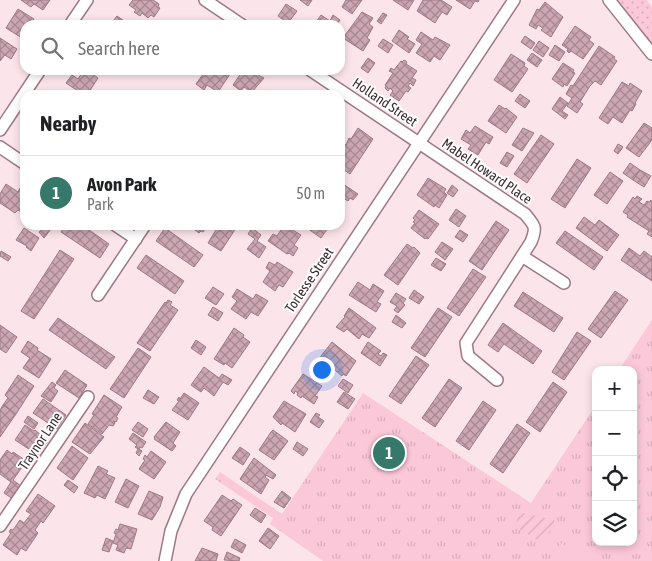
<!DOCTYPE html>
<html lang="en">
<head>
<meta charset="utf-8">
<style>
	:root { --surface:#fff; --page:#f2f2f2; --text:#202124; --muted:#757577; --line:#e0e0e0; --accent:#36796a }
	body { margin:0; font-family:"Asap Condensed",sans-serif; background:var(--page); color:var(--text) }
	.controls { position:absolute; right:15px; bottom:15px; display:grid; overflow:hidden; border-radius:10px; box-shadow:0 2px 8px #0003 }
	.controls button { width:45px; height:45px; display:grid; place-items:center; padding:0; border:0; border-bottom:1px solid var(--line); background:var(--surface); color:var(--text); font:25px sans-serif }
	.you { position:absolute; left:321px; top:369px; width:18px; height:18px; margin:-12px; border:4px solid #fff; border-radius:50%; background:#1a73e8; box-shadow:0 0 0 8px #1a73e833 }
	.badge { display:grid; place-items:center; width:32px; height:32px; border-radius:50%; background:var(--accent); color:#fff; font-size:16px; font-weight:700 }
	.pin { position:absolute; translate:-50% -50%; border:2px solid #fff; box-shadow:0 1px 5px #0006 }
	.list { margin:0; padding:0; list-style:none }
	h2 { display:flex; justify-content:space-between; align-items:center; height:65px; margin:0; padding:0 20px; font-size:21px }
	h2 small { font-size:16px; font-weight:400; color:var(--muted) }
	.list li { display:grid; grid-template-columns:32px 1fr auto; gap:15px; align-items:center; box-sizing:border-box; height:75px; padding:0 20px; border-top:1px solid var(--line) }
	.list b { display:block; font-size:19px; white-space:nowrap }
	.list p { margin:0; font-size:16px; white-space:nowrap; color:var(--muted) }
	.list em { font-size:16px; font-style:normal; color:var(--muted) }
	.icon { flex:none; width:28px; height:28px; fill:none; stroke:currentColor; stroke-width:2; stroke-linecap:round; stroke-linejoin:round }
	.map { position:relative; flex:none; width:652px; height:561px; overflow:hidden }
	.search { position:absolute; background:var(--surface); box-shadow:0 2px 8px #0003; left:20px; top:20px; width:325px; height:55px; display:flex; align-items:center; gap:12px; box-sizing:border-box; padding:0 18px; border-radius:15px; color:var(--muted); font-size:19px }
	.panel { position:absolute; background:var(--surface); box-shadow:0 2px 8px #0003; left:20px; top:90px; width:325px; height:140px; border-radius:15px }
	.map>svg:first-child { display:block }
</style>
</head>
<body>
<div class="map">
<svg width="652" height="561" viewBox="0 0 652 561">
	<defs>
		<pattern id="grass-dots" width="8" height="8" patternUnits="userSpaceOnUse" patternTransform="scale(1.25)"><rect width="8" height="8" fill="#fbc8d9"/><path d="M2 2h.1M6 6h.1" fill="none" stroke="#d8acbb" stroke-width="1.8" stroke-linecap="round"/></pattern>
		<pattern id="park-tufts" width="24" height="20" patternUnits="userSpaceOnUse" patternTransform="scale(1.25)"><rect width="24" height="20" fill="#fbc8d9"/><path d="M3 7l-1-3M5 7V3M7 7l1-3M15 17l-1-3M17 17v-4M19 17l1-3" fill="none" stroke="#d8acbb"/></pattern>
		<pattern id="garden-furrows" width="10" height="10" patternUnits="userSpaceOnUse" patternTransform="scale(1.25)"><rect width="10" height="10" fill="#fbc8d9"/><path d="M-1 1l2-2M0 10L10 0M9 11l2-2" fill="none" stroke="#d8acbb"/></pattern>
		<pattern id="building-cross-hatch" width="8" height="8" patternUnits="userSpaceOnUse" patternTransform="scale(1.25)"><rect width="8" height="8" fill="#cca7b3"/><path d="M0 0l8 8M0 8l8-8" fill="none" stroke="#a78892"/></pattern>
	</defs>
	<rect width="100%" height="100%" fill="#fce4eb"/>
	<path fill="url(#grass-dots)" d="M616,0H647L652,7V45Z"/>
	<path fill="url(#park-tufts)" d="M652,320V561H323L270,524L273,518L215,479L220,472L282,514L363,393L531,503L596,405V542H633V370H619Z"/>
	<path fill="url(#garden-furrows)" d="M519,512L554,520L555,523L542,543L518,528L516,525Z"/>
	<path fill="#fbc8d9" d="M561,543L590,561H550Z"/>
	<g fill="url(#building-cross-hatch)" stroke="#9e7a86">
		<path d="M21,0H50L43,10L34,4L31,7Z"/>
		<path d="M133,0H153L159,4L158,7L160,8L154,17L151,15L148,18L142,13L140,16L134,12L136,10L129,5Z"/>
		<path d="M300,0H312L308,6Z"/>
		<path d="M346,0H362L352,14L342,7Z"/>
		<path d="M393,0H414L408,10Z"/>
		<path d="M423,0H441L452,7L447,15L442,12L435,23L417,11Z"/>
		<path d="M456,0H479L478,2L475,1L470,9Z"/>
		<path d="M545,2L563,17L551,37L541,30L543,28L538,25L536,29L529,25L537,9L539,10Z"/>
		<path d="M286,4L297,11L288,23L278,16Z"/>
		<path d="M18,9L34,19L31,25H25V34L22,38L6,28Z"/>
		<path d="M362,12L373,18L369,24L373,27L367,38L370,40L363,51L343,38Z"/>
		<path d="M383,13L387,15L381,24L377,21Z"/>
		<path d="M321,15L330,21L333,15L340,20L337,25H314Z"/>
		<path d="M117,16L130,25H106L108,23L110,25Z"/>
		<path d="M575,26L591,37L589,40L594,44L583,59L571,51L569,53L567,51L568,49L562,45Z"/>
		<path d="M399,30L409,37L407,39L415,44L409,53L392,41Z"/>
		<path d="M421,32L433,40L435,37L450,45L440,60L434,56L430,62L416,53L422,44L416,40Z"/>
		<path d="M525,36L535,43L531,49L521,42Z"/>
		<path d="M0,38L17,49L11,59L5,55L0,61Z"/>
		<path d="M383,39L393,45L388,53L378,46Z"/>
		<path d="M539,41L549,48L543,57L533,50Z"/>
		<path d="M555,45L565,52L559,61L549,55Z"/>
		<path d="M599,46L615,57L614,59L617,61L601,85L595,81L590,86L580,102L583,104L577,113L567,106L572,98L566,94L571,85L573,86Z"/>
		<path d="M532,53L542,60L537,67L527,60Z"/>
		<path d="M511,54L525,63L524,66L528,69L512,92L494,80Z"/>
		<path d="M368,58L375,63L368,73L361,68Z"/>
		<path d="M404,60L407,62L406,64L417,71L412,78L416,80L413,86L410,83L408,86L411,88L408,92L406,91L399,101L390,95L393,91L390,88L388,91L385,88L386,86L385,85L393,73L389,71L391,68L394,70L401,61L402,62Z"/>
		<path d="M563,63L574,70L573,72L575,73L567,86L564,84L563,87L552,79Z"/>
		<path d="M84,70H87L98,78L87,95H84L66,83L72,75L78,79Z"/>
		<path d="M206,70H225L230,74L218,92L207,85L204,90L196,84Z"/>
		<path d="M243,70H256L260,73L258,75L264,78L252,92L244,87L241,91L233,85Z"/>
		<path d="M622,82L629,86L630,83L642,91L635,103L636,104L632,111L630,110L622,123L613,117L608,124L599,118Z"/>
		<path d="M520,94L530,101L525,108L515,101Z"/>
		<path d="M560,97L568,103L562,111L568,115L565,119L552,109Z"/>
		<path d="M499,105L505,109L506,108L517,117L506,133L488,121Z"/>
		<path d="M644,123L652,128V140L639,157L626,148Z"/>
		<path d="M475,126L493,137L489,144L486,142L478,155L468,149L471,145L461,139L466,130L470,133Z"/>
		<path d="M358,128L373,139L350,174L340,167V154L345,148L342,146L344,143L346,145L349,138L351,139Z"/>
		<path d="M523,128L534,133L522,151L512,145Z"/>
		<path d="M541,135L554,144L527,183L514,174Z"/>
		<path d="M618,144L623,147L618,154L614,151Z"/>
		<path d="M507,152L514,156L507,167L500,163Z"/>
		<path d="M577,159L591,168L565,208L551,199Z"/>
		<path d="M630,163L640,170L633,180L623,173Z"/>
		<path d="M640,170L651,176L644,187L633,180Z"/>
		<path d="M610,172L623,181L607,204L594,195Z"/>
		<path d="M428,178L446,189L444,192L447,195L439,208L435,205L434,207L417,195Z"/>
		<path d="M340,182L358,194L353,200L350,198L348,201L340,196Z"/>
		<path d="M6,184L18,192L20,188L25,191V209L23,213L18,210L15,213L0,203V194Z"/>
		<path d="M452,185L458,190L453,197L447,193Z"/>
		<path d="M637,196L642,199L639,202L644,205L647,201L649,202L651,200L652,201V237L647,234L649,231L627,217L628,215L623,212L633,197L635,199Z"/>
		<path d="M456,209L466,216L459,227L449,220Z"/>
		<path d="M419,210L439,224L428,239L426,238L425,239L411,228L415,223L413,222L415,220L413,218Z"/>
		<path d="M584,217L595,225L599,220L619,235L607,251L576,228Z"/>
		<path d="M496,221L509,230L482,270L469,261Z"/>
		<path d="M47,225H52L50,228L51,229L44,238L39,232Z"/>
		<path d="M66,225H82L109,244L100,258L61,232Z"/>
		<path d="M188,225H208L203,232L201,231L199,233Z"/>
		<path d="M219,225H238L221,251L208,243Z"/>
		<path d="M284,225L301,235L294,245L298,248L293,256L289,253L287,254L268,241L273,234L277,236Z"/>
		<path d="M310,225H330L321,238L307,228Z"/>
		<path d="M24,228L39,238L31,251L26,247L27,246L16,240Z"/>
		<path d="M165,228L203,255L194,267L156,241Z"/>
		<path d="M252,228L261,235L257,241L266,247L259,258L247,249L255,239L248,234Z"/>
		<path d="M460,230L468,235L463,242L455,237Z"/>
		<path d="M565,231L603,257L594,270L556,243Z"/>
		<path d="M442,242L453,249L445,260L435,252Z"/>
		<path d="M407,244L413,248L414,247L420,253L398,285L384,275Z"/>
		<path d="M629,248L640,256L644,251L652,257V281L621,260Z"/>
		<path d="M60,250L74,259L34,319L21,311Z"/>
		<path d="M1,251L11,257L8,261L0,256Z"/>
		<path d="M146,255L184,281L175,294L137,268Z"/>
		<path d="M436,258L446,264L441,271L431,265Z"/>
		<path d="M269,262L275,265L277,262L293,272L283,287L279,285L275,291L263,282L270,271L266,268Z"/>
		<path d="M473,269L486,277L459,316L447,308Z"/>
		<path d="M358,282L370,290L373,284L384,291L377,302L381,304L376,312L349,295Z"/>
		<path d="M213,287L224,294L216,305L205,298Z"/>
		<path d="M237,289L253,299L256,294L268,301L258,316L251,312L246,319L231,309L237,301L232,297Z"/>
		<path d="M414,290L424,297L419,304L409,298Z"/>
		<path d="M615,291L628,300L601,338L588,329Z"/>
		<path d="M523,292L563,318L554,332L514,306Z"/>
		<path d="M396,293L406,299L403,303L405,305L398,313L394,310L397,306L390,302Z"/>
		<path d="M168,300L172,302L170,305L178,310L150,351L137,343L165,302L166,303Z"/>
		<path d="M213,307L223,313L218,321L208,315Z"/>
		<path d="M349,308L376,328L369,338L362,334L359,339L347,329L344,332L336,327L345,317L344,316Z"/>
		<path d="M438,308L452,317L425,357L411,348Z"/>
		<path d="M396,315L406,323L402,328L392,322Z"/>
		<path d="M58,318L115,357L106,369L49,330Z"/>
		<path d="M503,323L542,351L533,364L504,344L498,352L488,345Z"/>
		<path d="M0,325L17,337L6,353L0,349Z"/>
		<path d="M234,328L244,335L243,337L250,342L232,368L225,363L224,365L214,359Z"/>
		<path d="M577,332L591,341L564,380L552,372Z"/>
		<path d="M196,340L206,347L201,355L191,348Z"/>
		<path d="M28,341L38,348L37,350L51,359L39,378L23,368L30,358L21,352Z"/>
		<path d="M332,342L356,361L346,376L343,374L342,376L328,364L327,367L318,360Z"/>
		<path d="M368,342L381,351L378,354L381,356L383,353L387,355L380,366L361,353Z"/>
		<path d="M138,348L151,357L124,398L110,389Z"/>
		<path d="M416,356L429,365L401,404L389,396Z"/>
		<path d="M204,367L219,378L222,374L232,380L228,385L223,382L214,396L204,388L201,392L191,385Z"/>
		<path d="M65,370L87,385L79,398L56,383Z"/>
		<path d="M303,374L322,386L315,396L318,397L314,404L302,396L301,398L297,395L298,393L295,391L294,394L291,391Z"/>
		<path d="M18,375L34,386L16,414L3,405L8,398L5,395Z"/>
		<path d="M343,379L353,385L348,393L338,386Z"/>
		<path d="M449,379L462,388L435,427L422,418Z"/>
		<path d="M52,382L56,385L54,388L58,391L51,402L41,396Z"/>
		<path d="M553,382L567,392L540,432L526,422Z"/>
		<path d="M148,390L159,397L154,404L143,398Z"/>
		<path d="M344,392L355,399L348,409L337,402Z"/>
		<path d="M184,393L199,403L188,420L172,410L179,401L177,400L179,397L180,399Z"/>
		<path d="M104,395L122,407L116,417L118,418L116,422L113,421L115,423L113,426L109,425L102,434L88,424L94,415L92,414Z"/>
		<path d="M43,399L66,415L57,429L33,413Z"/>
		<path d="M284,401L306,414L295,432L282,423L281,425L273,417Z"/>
		<path d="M483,401L496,410L469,450L456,441Z"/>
		<path d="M3,405L16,414L0,437V410Z"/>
		<path d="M316,413L320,415L318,417L324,421L319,428L310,422Z"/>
		<path d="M28,416L38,423L34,429L24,422Z"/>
		<path d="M138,422L148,429L143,437L132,430Z"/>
		<path d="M166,422L180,432L173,443L176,446L172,451L154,439L155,438L154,437Z"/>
		<path d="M85,423L104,437L90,454L72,442Z"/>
		<path d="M517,424L530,433L503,473L490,464Z"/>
		<path d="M25,425L34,431L35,430L48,441L38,455L15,440Z"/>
		<path d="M273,430L288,441L274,460L259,450L271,432Z"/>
		<path d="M133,433L146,442L142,448L140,447L139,449L142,451L139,456L136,453L138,449L135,447L137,445L129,439Z"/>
		<path d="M297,442L308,449L303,456L293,449Z"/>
		<path d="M72,446L88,458L73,480L57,468Z"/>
		<path d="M240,447L250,454L243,465L232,458Z"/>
		<path d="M7,450L12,454L13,452L25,460L23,462L25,463L13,480L21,486L13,499L4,493L11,482L0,474V460Z"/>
		<path d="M151,451L166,462L154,479L139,469L145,460L143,459L145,455L147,457Z"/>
		<path d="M254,458L276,475L273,479L266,475L265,477L269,480L261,494L240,479Z"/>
		<path d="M98,466L108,471L106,474L115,478L105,499L97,495L95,498L84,493Z"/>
		<path d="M126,479L139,486L128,508L115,502Z"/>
		<path d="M68,480L78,487L74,493L64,485Z"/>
		<path d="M149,491L163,497L160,507L152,520L138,514Z"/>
		<path d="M282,491L291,498L284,508L274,502Z"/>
		<path d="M38,494L55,506L43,523L41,521L35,530L38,533L26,551L21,548L17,555L3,545L11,533L9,532L11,529L13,530L20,520L24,523L31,514L26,511Z"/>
		<path d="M222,495L231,501L233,499L242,505L221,536L212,530L213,527L204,521Z"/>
		<path d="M255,508L266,515L261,523L250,515Z"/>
		<path d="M120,524L137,529L131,549L126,548L124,553L116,550L118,545L113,543L116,534L114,533L116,529L118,530Z"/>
		<path d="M268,528L279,536L270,549L259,541Z"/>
		<path d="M106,538L113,541L109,552L102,550Z"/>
		<path d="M235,539L246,545L242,553L231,547Z"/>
		<path d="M202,548L218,554L216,561H195Z"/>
		<path d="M227,552L240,558L239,561L224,560Z"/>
	</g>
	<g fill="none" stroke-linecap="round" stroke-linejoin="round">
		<defs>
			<g id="minor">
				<path d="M205,0L242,25"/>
				<path d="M609,0L652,54"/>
				<path d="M70,25L87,0"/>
				<path d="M310,70L525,214C535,226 537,227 531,242L466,343L468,356L497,380"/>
				<path d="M0,130L40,70"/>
				<path d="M0,147L25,164"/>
				<path d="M115,225L136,239"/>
				<path d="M522,256L564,283"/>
				<path d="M98,295L145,225"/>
				<path d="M0,526L88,397"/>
				<path d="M165,561L171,531L186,494L514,0"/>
			</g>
		</defs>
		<use href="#minor" stroke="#9d7985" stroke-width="14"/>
		<use href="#minor" stroke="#fff" stroke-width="11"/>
	</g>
	<g text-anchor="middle" stroke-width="4" stroke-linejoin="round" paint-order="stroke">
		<g font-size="14" fill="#3b2c31" stroke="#fff">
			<text transform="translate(385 102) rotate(34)" y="5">Holland Street</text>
			<text transform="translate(487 171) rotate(34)" y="5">Mabel Howard Place</text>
			<text transform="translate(309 280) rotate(-56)" y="5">Torlesse Street</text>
			<text transform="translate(40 441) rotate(-56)" y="5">Traynor Lane</text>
		</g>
	</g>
</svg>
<div class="controls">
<button>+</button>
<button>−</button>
<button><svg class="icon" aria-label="locate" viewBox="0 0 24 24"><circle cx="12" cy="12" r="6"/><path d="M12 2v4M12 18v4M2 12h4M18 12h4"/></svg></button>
<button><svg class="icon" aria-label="layers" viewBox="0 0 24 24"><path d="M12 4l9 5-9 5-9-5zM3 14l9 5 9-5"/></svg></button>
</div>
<div class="you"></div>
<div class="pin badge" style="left:389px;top:453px">1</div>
<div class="search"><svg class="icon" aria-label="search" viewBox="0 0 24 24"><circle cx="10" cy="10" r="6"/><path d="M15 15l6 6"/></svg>Search here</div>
<section class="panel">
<h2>Nearby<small></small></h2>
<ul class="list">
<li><span class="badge">1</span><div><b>Avon Park</b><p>Park</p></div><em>50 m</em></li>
</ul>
</section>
</div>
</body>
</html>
